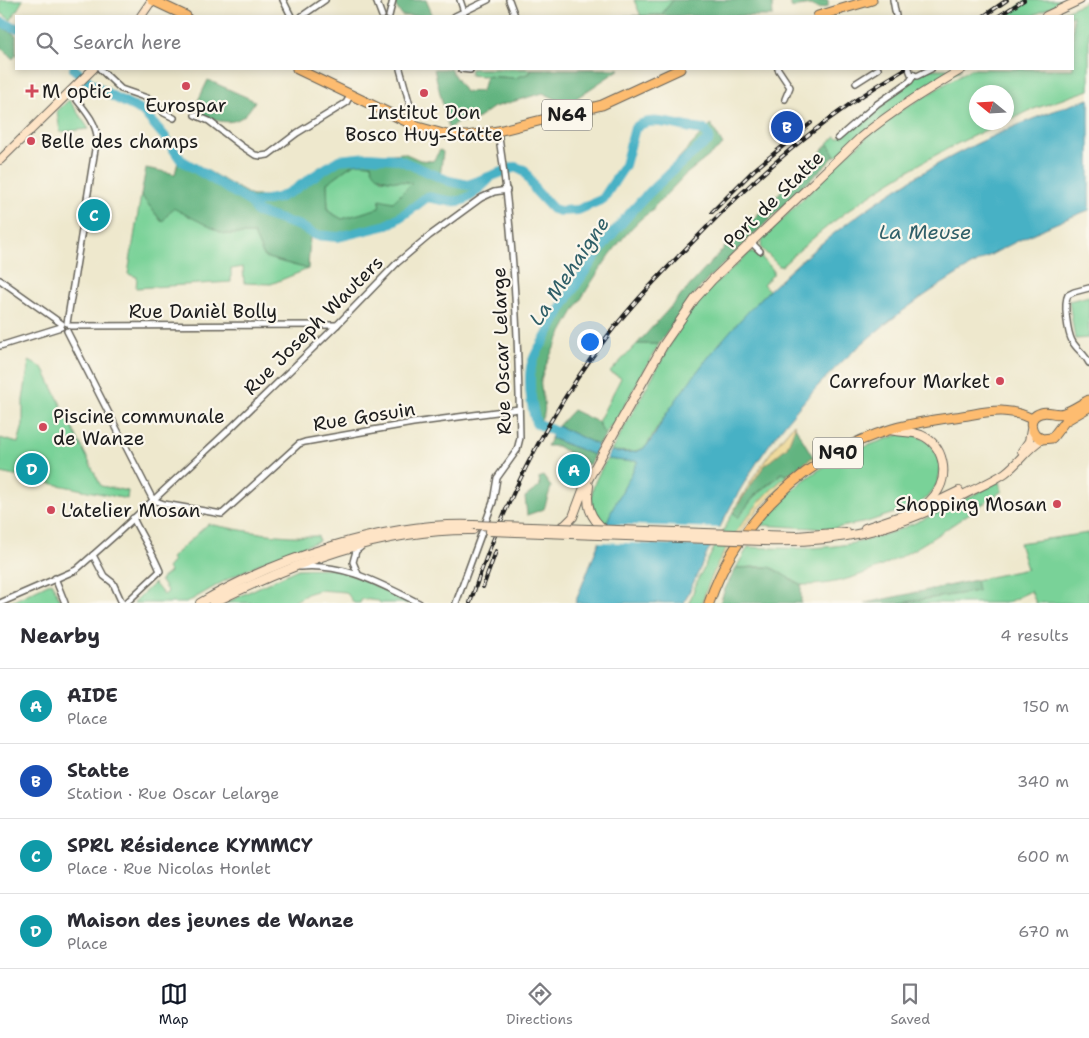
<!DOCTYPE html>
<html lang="en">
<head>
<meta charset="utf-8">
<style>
	:root { --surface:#fff; --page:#f2f2f3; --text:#2b2b33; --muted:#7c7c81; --line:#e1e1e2; --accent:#111827 }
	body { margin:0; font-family:"Shantell Sans",sans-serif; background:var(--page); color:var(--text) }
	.compass { position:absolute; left:969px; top:85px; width:45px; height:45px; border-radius:50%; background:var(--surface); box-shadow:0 2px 8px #0003; rotate:288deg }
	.you { position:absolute; left:589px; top:341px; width:18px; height:18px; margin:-12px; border:4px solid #fff; border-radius:50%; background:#1a73e8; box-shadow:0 0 0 8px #1a73e833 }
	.badge { display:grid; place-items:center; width:32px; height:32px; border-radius:50%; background:var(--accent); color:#fff; font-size:16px; font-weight:700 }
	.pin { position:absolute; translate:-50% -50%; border:2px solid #fff; box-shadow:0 1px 5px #0006 }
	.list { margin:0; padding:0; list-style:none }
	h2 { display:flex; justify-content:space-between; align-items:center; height:65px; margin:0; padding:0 20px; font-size:21px }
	h2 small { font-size:16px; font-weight:400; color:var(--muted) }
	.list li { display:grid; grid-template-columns:32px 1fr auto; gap:15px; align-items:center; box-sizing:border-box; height:75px; padding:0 20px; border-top:1px solid var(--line) }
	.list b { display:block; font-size:19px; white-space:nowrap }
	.list p { margin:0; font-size:16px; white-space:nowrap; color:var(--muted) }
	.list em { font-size:16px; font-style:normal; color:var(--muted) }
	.icon { flex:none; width:28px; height:28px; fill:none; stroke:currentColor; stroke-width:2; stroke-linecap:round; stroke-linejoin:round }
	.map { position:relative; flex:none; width:1089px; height:603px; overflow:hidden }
	.search { position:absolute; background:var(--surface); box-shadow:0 2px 8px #0003; left:15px; right:15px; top:15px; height:55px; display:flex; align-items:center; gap:12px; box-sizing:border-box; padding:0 18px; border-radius:0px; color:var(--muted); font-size:19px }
	.sheet { height:365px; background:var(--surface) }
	nav { display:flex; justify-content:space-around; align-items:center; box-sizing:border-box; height:70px; border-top:1px solid var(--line); background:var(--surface); font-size:14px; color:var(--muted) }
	nav a { display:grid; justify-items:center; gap:2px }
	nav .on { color:var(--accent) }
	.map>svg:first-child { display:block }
</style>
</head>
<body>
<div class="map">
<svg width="1089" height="603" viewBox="0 0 1089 603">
	<rect width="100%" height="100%" fill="#fbf7ec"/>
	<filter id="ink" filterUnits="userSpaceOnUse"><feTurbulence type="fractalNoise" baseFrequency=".02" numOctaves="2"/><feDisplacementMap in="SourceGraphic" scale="10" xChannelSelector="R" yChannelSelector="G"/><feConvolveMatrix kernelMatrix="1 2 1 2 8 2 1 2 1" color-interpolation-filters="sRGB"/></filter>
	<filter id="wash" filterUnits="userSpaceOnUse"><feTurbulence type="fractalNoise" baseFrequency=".0096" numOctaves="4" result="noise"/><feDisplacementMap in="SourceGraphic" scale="20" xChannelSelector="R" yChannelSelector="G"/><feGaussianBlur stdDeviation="1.12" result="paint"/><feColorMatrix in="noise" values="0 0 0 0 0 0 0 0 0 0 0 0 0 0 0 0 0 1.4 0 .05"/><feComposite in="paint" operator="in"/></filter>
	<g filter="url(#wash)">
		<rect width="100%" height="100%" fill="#eee8cd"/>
		<g fill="#79d298" stroke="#4a775a">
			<path d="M0,0H23L11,20L0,12Z"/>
			<path d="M634,0H673L661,15L641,16Z"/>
			<path d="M1026,0H1064L1033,16H1007Z"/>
			<path d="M1089,0V90L1031,110L1007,121L1006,92H976V122L1002,123C922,157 845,206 782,266H779L761,248L762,240L839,162L874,131L902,110L970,69H1073V16H1055Z"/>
			<path d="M471,69H531V73L515,78L470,75Z"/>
			<path d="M931,69H962L913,99L841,155L835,156L828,143L836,136L838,138L914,75Z"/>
			<path d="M69,100L89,129L60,132L57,111Z"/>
			<path d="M357,163L371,164L381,179L412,183L393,202L380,208L342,219L328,211L327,183L349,167Z"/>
			<path d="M141,195L161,221L173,207L224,234H254L264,257L308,269L271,284L244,283L243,267L231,269V282L136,288L137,277L128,274Z"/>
			<path d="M750,252C760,254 767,263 773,270V275L763,284L769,290L736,325L703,364L666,414L645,448L632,452L611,451L684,320L700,298Z"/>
			<path d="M1089,296V338L1075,339L1069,301Z"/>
			<path d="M637,344H659L613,426L611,425L605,436L598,422L621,378L610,372Z"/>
			<path d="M29,361L43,368L101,486L128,491L127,499L0,473V438L18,443L23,425V400Z"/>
			<path d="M901,434H913L926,440L934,449L940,462V473L937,484L930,495L918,505L867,522L830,529L759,525C773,510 787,494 803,481C831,459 867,445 901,434Z"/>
			<path d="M607,459L624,461L639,460L606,524C600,522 598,520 595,514C586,493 597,477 607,459Z"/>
			<path d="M783,473L787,475C750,512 718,553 702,603H689L698,579L733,512L738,517L756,495Z"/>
			<path d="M1000,481L1002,491C946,528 875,586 804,585C792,585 782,571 771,568C761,565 746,568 736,568L748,547C785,549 822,550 859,542C909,530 955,504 1000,481Z"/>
			<path d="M208,524C245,531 280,538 318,536L319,541L267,560L228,579L186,603H133L154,583L164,595L168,592L160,580L170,572L167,568L173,561L171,558Z"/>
			<path d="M1089,533V603H1036L1031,591L1006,603H900L977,591L976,580L1027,569L1019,543Z"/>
			<path d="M330,568L357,577L412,603H380L379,601L362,599L360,603H354L346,592L319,590L309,593L292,603H225L298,569Z"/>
			<path d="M52,582L61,603H9Z"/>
		</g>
		<g fill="#62b480" stroke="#3f684e" fill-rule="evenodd">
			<path d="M397,0H426L433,16H402L393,2Z"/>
			<path d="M673,0H783L772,4L773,16H624L661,15Z"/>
			<path d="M789,0H828V7L818,9L811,5L792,8Z"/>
			<path d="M0,26L16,35V55L13,59L0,47Z"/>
			<path d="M434,69H450L465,92L482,91L486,76L515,78L530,73L531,69H620L572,101L564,103L543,93L494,107L477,119L455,123L449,130Z"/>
			<path d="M208,80L255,101C239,131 219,123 193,111Z"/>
			<path d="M711,124L723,145L685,175L653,208V211C623,221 548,348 541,380C539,390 547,404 544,414C543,417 540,421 538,424L536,423L530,400L529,367L553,319L598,249L617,224Z"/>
			<path d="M828,143L835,156L709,278L692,297L659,344H637L724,248L779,193L807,169Z"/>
			<path d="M440,150L443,152L440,177C461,187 469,184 490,177L473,195L459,202L427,197L424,203L389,227L334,239L310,237L308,269L264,257L254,234H224L173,208L162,222L141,195L146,168L175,174L178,162L187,159L252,196H276L296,186L318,168L335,159L404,153L420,160L433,161ZM357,163L371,164C375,184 396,179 412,183L393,202L380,199L379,208L342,219L328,211L327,183L349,167Z"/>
			<path d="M573,410L598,422L605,436L598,445L558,426Z"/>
			<path d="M795,427L813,457L787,475L782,473L756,494L738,518L733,512L764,466L787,447Z"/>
			<path d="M551,438L594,455L589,465L557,446H547Z"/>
			<path d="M543,476L551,487L544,509L527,515L525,497L540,486L539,478Z"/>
			<path d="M770,567L801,585V603H720L725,589L736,568Z"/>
			<path d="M976,580L978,591L900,603H865Z"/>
		</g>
		<g fill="#eeda9e" stroke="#857b5d">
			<path d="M794,424L795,427L787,447L764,466L733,512C751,480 769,452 794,424Z"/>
			<path d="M813,457L815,460C757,502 730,536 704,603H702C717,555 748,507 788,475C796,468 805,463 813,457Z"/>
		</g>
		<g fill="#47b1c5" stroke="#326670">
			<path d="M1089,99V210C954,261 826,351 749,475C724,515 704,560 684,603H575L611,512L638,461H624L607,459L611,451C622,453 635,454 644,448C651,444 662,421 667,413C683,389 701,366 719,344C817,229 945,144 1089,99Z"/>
			<path d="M558,426L598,445L594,455L551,438Z"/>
		</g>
		<path fill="#eee8cd" d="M604,524L723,528L714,546L596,542Z"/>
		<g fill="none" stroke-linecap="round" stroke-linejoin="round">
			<g stroke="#47b1c5" stroke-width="10">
				<path d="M0,22L16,28"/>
				<path d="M74,69L92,84L114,97L143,111L165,137L181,160L252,203L278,198L294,190L311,178L339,160L368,157L397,159L449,181L468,185L515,167L524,170L536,191L553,209L560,211L578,210L603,199L625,165L635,128C653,113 684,129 705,130L709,137L708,141C641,192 587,258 548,333C543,343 533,355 531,367C528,386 531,404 536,423L567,437"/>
				<path d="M252,203L257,212L300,226L315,235L338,237L387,225L406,213L427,197C462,204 463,205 489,179"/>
			</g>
		</g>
	</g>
	<g filter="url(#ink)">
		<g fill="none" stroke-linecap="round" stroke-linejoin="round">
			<defs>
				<g id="street">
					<path d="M283,0L291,16"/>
					<path d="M376,0L382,16"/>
					<path d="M460,0L464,12"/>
					<path d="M509,0L515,16"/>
					<path d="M893,0L896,16"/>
					<path d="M302,16L325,0"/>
					<path d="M389,16L393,0"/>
					<path d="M455,16L488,0"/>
					<path d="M100,69L121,89L150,99L164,113L174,118"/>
					<path d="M400,69L414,120L412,124"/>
					<path d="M461,69L470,70"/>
					<path d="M778,69L790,87L785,99"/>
					<path d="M909,69L911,74L917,76L931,69"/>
					<path d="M856,83L878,69"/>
					<path d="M195,115L209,121L240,145L255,155L261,156L268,155L297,133L346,103L351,94"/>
					<path d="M838,138L877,104L910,81L914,75"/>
					<path d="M752,243L760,251"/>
					<path d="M0,280L62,324"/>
					<path d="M1089,288L1074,292L1068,295C1063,304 1068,333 1072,341C1077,350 1084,353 1089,363"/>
					<path d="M67,323L97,137C96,120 80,105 70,91"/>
					<path d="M70,326L337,325"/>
					<path d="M67,331L153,500"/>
					<path d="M0,346L61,327"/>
					<path d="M153,500L164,504L222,514L299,444L305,442L413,423L519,409"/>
					<path d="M93,555L104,576L113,583L122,603"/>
					<path d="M300,567C345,563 380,584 419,603"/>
					<path d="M358,574L353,562L356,551L361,547"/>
					<path d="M55,578L65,603"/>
					<path d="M0,603L76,570L119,532L234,425L337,325L397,263L429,236L481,198L494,192L507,190"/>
					<path d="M126,603L160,571C153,553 142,537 133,518"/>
					<path d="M456,603L493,502L497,478L517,450L520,438C518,335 514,233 498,131"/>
				</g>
				<g id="secondary">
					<path d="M141,16L152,0"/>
					<path d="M1046,16L1080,0"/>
					<path d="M0,160L93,69"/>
					<path d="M890,430C900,433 911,431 921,435C944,445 950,475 935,495C931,500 926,505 921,509"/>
					<path d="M1022,451L1029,441L1031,430"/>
					<path d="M589,486C586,505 589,517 605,530"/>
					<path d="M928,506L959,491"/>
					<path d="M559,528L565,525L573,517L585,485L664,344L695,299L712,280L861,137C892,111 927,90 962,69"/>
					<path d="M865,528L918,510"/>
					<path d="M763,535L797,536L846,532"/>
					<path d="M763,541C840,544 892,530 961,496C976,488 992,482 1005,473C1019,463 1027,448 1042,439"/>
					<path d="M200,603C277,558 384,522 473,525"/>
					<path d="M213,603C294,563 381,529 473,530"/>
				</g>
				<g id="primary">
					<path d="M152,0L186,16"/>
					<path d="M818,16L872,0"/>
					<path d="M297,69L418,127L447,135L467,136L498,131L602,105L680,69"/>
					<path d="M1089,400C1081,404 1073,410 1064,413C1055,416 1049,410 1041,413C1026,417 1030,434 1042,439L1052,438L1065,421L1089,407"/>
					<path d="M709,603C737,520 808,454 892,429C913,423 933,420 955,417C985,413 1004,405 1032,419"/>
				</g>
			</defs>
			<use href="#street" stroke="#66635a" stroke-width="8"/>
			<use href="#secondary" stroke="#66635a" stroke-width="10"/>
			<use href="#primary" stroke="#66635a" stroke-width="11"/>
			<use href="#street" stroke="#fff" stroke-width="5"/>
			<use href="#secondary" stroke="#fee4c6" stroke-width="8"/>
			<use href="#primary" stroke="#fdbc70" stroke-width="9"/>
			<defs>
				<g id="rail">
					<path d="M984,16L1007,0"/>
					<path d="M999,16L1024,0"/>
					<path d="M712,212L754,170L811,123"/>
					<path d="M483,587L496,551"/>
					<path d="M470,603C501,510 546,417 606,338C638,296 676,259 713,221C773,161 831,112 905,69"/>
				</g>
			</defs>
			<use href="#rail" stroke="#1c1c1c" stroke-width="4"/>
			<use href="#rail" stroke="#fbf7ec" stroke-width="2" stroke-dasharray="5.5" stroke-linecap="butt"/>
			<defs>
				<g id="secondary-bridge">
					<path d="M473,525L763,535"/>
					<path d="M490,531L763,541"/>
				</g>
			</defs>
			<use href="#secondary-bridge" stroke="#66635a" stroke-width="10" stroke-linecap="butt"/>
			<use href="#secondary-bridge" stroke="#fee4c6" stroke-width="8"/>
		</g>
	</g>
	<g fill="#d1495b" stroke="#fbf7ec" stroke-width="2">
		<circle cx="186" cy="86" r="5"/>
		<path d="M29.5 83.5h5v5h5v5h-5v5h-5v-5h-5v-5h5z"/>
		<circle cx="424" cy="93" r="5"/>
		<circle cx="31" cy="141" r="5"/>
		<circle cx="1000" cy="381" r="5"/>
		<circle cx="43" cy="427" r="5"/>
		<circle cx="1057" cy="504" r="5"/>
		<circle cx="51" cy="510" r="5"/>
	</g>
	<g text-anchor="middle" stroke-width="4.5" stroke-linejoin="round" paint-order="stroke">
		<g fill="#fbf7ec" stroke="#5f5e5a" stroke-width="1">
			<rect x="542" y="99.5" width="50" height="31" rx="4"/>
			<rect x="813" y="437.5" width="50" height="31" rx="4"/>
		</g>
		<g font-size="18" font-weight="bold" fill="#1c1c1c">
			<text x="567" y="121">N64</text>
			<text x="838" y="459">N90</text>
		</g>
		<g font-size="19" fill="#1c1c1c" stroke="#fbf7ec" text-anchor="start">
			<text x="42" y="98">M optic</text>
			<text x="186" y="112" text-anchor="middle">Eurospar</text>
			<text x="424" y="119" text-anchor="middle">Institut Don<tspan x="424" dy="22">Bosco Huy-Statte</tspan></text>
			<text x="41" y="148">Belle des champs</text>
			<text x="990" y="388" text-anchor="end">Carrefour Market</text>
			<text x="53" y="423">Piscine communale<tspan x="53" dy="22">de Wanze</tspan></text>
			<text x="1047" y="511" text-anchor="end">Shopping Mosan</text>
			<text x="61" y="517">L'atelier Mosan</text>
		</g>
		<g font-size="19" fill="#1c1c1c" stroke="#fbf7ec">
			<text transform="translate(773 199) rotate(-44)" y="7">Port de Statte</text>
			<text x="203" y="318">Rue Danièl Bolly</text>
			<text transform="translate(313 325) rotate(-45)" y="7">Rue Joseph Wauters</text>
			<text transform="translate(501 351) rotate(-92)" y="7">Rue Oscar Lelarge</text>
			<text transform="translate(364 416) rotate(-9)" y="7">Rue Gosuin</text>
		</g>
		<g font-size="20" font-style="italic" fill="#2f5f68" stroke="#fbf7ec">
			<text x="925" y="239">La Meuse</text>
			<text transform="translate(569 271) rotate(-56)" y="7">La Mehaigne</text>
		</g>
	</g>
</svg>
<svg class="compass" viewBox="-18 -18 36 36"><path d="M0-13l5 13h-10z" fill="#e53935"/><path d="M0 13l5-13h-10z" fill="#7c7c81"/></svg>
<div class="you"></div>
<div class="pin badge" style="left:574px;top:470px;background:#0f9aa8">A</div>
<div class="pin badge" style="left:787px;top:127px;background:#1a4fb4">B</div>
<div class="pin badge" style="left:94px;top:215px;background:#0f9aa8">C</div>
<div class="pin badge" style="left:32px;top:469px;background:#0f9aa8">D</div>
<div class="search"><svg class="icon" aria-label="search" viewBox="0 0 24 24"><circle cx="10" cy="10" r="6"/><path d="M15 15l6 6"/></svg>Search here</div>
</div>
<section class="sheet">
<h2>Nearby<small>4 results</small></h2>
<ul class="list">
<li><span class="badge" style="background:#0f9aa8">A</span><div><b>AIDE</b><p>Place</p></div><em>150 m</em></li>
<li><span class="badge" style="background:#1a4fb4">B</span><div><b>Statte</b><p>Station · Rue Oscar Lelarge</p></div><em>340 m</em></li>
<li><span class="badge" style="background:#0f9aa8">C</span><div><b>SPRL Résidence KYMMCY</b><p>Place · Rue Nicolas Honlet</p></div><em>600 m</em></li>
<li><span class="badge" style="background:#0f9aa8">D</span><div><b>Maison des jeunes de Wanze</b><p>Place</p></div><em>670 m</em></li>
</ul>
</section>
<nav>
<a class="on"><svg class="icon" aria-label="map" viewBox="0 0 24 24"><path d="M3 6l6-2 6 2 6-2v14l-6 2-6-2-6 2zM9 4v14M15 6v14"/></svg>Map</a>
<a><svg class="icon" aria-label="directions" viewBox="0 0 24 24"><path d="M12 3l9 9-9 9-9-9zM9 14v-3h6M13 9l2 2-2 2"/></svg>Directions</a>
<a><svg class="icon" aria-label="saved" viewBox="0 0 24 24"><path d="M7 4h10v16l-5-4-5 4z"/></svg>Saved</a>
</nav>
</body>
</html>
